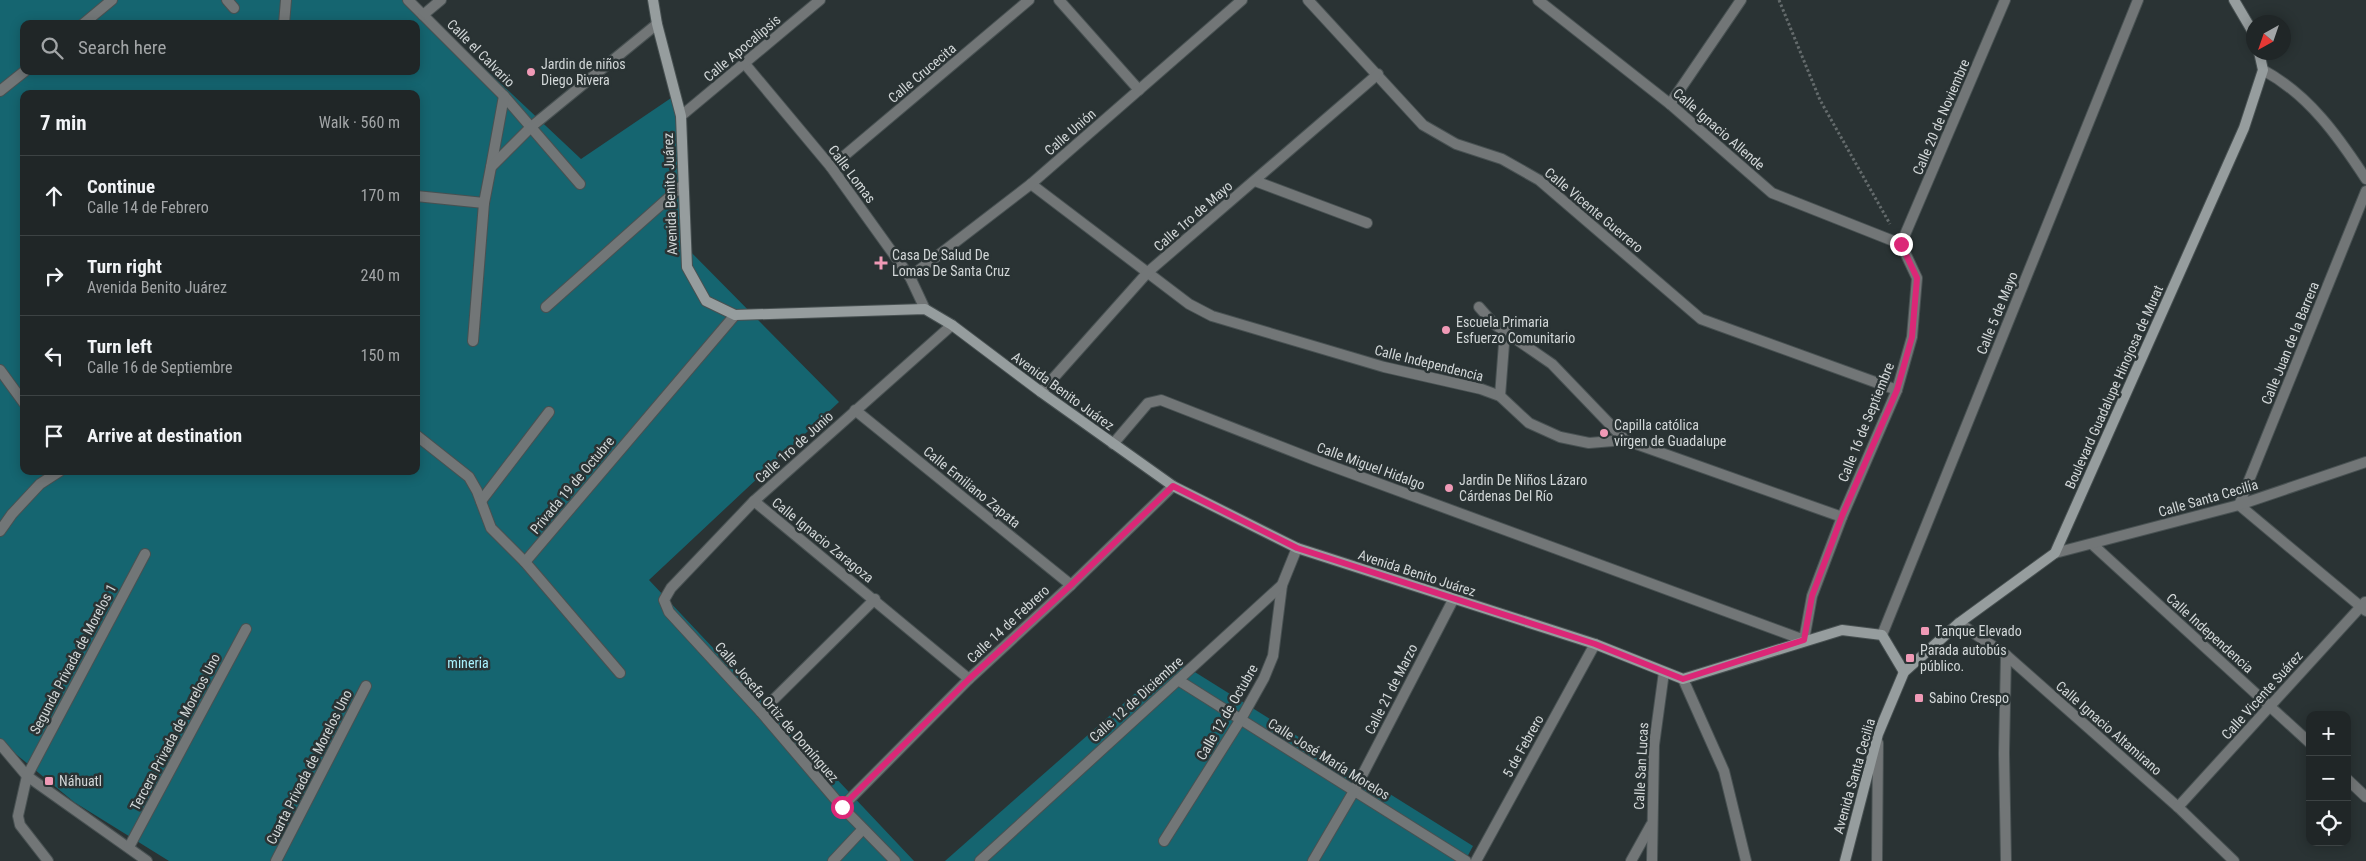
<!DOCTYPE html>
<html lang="en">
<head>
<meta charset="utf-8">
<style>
	:root { --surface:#202627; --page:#282e2f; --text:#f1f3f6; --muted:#a2a5a7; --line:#3d4344 }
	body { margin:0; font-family:"Roboto Condensed",sans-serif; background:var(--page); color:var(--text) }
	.controls { position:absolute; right:15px; bottom:15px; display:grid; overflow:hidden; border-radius:10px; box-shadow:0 2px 12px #0003 }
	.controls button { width:45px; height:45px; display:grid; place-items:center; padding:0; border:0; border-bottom:1px solid var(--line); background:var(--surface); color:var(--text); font:25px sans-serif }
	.compass { position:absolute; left:2246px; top:15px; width:45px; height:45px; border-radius:50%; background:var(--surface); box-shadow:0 2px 12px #0003; rotate:220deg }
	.stop { position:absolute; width:15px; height:15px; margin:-11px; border:4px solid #db2777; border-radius:50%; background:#fff }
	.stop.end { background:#db2777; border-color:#fff; box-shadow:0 1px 5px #0008 }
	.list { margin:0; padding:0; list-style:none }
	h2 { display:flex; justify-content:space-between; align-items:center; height:65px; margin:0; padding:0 20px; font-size:21px }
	h2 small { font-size:16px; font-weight:400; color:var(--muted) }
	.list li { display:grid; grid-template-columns:32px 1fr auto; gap:15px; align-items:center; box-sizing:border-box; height:80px; padding:0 20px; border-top:1px solid var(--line) }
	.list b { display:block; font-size:19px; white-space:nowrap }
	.list p { margin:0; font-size:16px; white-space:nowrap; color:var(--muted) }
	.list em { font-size:16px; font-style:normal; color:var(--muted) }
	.icon { flex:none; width:28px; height:28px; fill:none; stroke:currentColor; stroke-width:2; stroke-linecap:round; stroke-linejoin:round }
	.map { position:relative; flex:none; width:2366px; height:861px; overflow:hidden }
	.search { position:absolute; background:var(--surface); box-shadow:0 2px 12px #0003; left:20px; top:20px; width:400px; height:55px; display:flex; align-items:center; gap:12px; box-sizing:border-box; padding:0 18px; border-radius:10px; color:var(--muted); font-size:19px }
	.panel { position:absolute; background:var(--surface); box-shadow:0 2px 12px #0003; left:20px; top:90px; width:400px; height:385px; border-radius:10px }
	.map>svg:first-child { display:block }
</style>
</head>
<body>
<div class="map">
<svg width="2366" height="861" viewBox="0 0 2366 861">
	<rect width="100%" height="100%" fill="#2a3334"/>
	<g fill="#156570" fill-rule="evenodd">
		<path d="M0,0H412L581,159L677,94L681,242L839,402L649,580L914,861H169L74,802L0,741ZM24,24H416V71H24ZM24,94H416V471H24Z"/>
		<path d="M1174,659L1473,846L1465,861H945Z"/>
	</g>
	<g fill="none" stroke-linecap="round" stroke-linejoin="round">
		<defs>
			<g id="street">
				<path d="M227,0L234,8"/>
				<path d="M408,0L504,96L580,184"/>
				<path d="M1059,0L1139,90"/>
				<path d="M1308,0L1423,125L1456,144L1502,159L1539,180L1701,319L1897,390"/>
				<path d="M1538,0L1670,104L1772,193L1901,244"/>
				<path d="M423,15L441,0"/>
				<path d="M83,24L112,0"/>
				<path d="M284,24L286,0"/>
				<path d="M745,64L831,167L910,277L925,309"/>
				<path d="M2263,70C2309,95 2338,136 2366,179"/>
				<path d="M0,91L25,71"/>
				<path d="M1670,104L1741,0"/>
				<path d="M681,116L820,0"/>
				<path d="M491,167L504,96"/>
				<path d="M831,167L1029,0"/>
				<path d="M1255,181L1367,223"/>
				<path d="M1031,184L1189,304L1212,316L1384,367L1481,389L1500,396L1529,423L1560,437L1589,443L1625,440L1842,517"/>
				<path d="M2366,191L2239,505L2366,611"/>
				<path d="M416,196L484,203"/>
				<path d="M1901,244L2005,0"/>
				<path d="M910,277L1031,184L1242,0"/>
				<path d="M546,307L683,185"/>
				<path d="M1479,307L1494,324L1552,364L1625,440"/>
				<path d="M473,341L484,203L491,167L531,127L657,24"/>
				<path d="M0,370L24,403"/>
				<path d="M1041,392L1148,272L1378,74"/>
				<path d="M1500,396L1505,331"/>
				<path d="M855,410L1071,585"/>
				<path d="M416,435L469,477L477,491L491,528L525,562L620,673"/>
				<path d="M1113,444L1148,403L1161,400L1315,460L1804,640L1812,596L1842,517L1897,390L1912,337L1917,278L1901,244"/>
				<path d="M481,501L549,412"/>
				<path d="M754,501L969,679"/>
				<path d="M0,531L12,514L40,484L60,471"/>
				<path d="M2092,544L2310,743"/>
				<path d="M2055,553L2239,505L2366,462"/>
				<path d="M525,562L735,315"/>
				<path d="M1959,623L2006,655L2178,807L2234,861"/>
				<path d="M1882,635L2138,0"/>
				<path d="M1683,679L1724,771L1746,861"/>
				<path d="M1178,680L1466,861"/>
				<path d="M761,712L875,599"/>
				<path d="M0,744L27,776L147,861"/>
				<path d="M2347,779L2366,797"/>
				<path d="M842,807L969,679L1071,585L1173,486"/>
				<path d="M2178,807L2365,602"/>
				<path d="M1164,841L1241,719L1264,678L1273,656L1282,585"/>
				<path d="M129,847L246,629"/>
				<path d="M48,861L20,825L18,816L27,776L145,554"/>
				<path d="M276,861L366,686"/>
				<path d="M833,861L863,829"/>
				<path d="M895,861L842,807L761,712L669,612L664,600L671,588L754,501L952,325"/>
				<path d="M980,861L1282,585L1297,548"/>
				<path d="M1313,861L1354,791L1453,600"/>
				<path d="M1476,861L1595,644"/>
				<path d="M1631,861L1651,825"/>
				<path d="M1652,861L1654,745L1664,672"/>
				<path d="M1877,861L1878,743"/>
				<path d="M2006,861L2004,753L2006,655"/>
			</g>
			<g id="secondary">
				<path d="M653,0L657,24L681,116L687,267L706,301L735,315L925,309L952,325L1041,392L1173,486L1297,548L1595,644L1683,679L1842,630L1882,635L1904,672"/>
				<path d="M2234,0L2254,34"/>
				<path d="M1845,861L1878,734L1904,672L1959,623L2055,553L2244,128L2263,70L2259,52"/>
			</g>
		</defs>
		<use href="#street" stroke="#485152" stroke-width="12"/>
		<use href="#secondary" stroke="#485152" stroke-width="12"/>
		<path stroke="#646b6c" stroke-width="3" stroke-dasharray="2.5 2.5" stroke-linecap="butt" d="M1779,0L1820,100L1890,224"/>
		<use href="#street" stroke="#727677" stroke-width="10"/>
		<use href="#secondary" stroke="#969d9e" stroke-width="10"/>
	</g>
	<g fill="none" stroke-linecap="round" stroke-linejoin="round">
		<path stroke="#db2777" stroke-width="6" d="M842,807L969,679L1071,585L1173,486L1297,548L1595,644L1683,679L1804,640L1812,596L1842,516L1897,390L1912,337L1917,278L1901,244"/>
	</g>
	<g fill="#f09ab6" stroke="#2a3334" stroke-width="2">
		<circle cx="531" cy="72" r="5"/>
		<path d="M878.5 255.5h5v5h5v5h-5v5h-5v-5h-5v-5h5z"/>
		<circle cx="1446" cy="330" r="5"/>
		<circle cx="1604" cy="433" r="5"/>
		<circle cx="1449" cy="488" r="5"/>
		<rect x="1920" y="626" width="10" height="10" rx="2.5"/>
		<rect x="1905" y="653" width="10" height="10" rx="2.5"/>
		<rect x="1914" y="693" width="10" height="10" rx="2.5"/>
		<rect x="44" y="776" width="10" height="10" rx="2.5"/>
	</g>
	<g text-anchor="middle" stroke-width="5" stroke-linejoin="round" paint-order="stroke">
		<g font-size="14" fill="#d2d7d8" stroke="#2a3334">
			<text transform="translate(742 48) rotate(-40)" y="5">Calle Apocalipsis</text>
			<text transform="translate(481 53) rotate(45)" y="5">Calle el Calvario</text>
			<text transform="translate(922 73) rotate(-40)" y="5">Calle Crucecita</text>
			<text transform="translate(1941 117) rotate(-67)" y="5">Calle 20 de Noviembre</text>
			<text transform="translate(1719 129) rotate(41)" y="5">Calle Ignacio Allende</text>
			<text transform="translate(1070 132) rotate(-41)" y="5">Calle Unión</text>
			<text transform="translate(852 174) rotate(53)" y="5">Calle Lomas</text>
			<text transform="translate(670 194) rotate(-92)" y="5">Avenida Benito Juárez</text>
			<text transform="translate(1594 210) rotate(40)" y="5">Calle Vicente Guerrero</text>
			<text transform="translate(1193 216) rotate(-41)" y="5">Calle 1ro de Mayo</text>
			<text transform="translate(1997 313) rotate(-68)" y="5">Calle 5 de Mayo</text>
			<text transform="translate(2290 343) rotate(-68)" y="5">Calle Juan de la Barrera</text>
			<text transform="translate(1429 363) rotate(14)" y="5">Calle Independencia</text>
			<text transform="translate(2114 387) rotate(-66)" y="5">Boulevard Guadalupe Hinojosa de Murat</text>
			<text transform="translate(1063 391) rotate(36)" y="5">Avenida Benito Juárez</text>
			<text transform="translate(1866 422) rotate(-68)" y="5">Calle 16 de Septiembre</text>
			<text transform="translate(794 447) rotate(-42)" y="5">Calle 1ro de Junio</text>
			<text transform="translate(1371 466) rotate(20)" y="5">Calle Miguel Hidalgo</text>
			<text transform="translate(572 485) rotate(-50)" y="5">Privada 19 de Octubre</text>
			<text transform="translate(972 487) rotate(39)" y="5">Calle Emiliano Zapata</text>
			<text transform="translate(2208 498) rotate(-16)" y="5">Calle Santa Cecilia</text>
			<text transform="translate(823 540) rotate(39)" y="5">Calle Ignacio Zaragoza</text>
			<text transform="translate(1417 573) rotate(18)" y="5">Avenida Benito Juárez</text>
			<text transform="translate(1008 624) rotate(-43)" y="5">Calle 14 de Febrero</text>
			<text transform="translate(2210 633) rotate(42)" y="5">Calle Independencia</text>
			<text transform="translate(73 659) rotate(-62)" y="5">Segunda Privada de Morelos 1</text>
			<text transform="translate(1391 689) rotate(-63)" y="5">Calle 21 de Marzo</text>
			<text transform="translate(2262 695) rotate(-48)" y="5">Calle Vicente Suárez</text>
			<text transform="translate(1136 699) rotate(-42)" y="5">Calle 12 de Diciembre</text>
			<text transform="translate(777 712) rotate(49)" y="5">Calle Josefa Ortiz de Domínguez</text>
			<text transform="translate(1227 712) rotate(-60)" y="5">Calle 12 de Octubre</text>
			<text transform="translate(2109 728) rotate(41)" y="5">Calle Ignacio Altamirano</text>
			<text transform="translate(175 732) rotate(-62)" y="5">Tercera Privada de Morelos Uno</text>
			<text transform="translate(1523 746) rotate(-61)" y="5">5 de Febrero</text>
			<text transform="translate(1329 759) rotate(32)" y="5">Calle José María Morelos</text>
			<text transform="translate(1641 766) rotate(-87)" y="5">Calle San Lucas</text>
			<text transform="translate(309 767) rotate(-63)" y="5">Cuarta Privada de Morelos Uno</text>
			<text transform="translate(1854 776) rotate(-74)" y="5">Avenida Santa Cecilia</text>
		</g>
		<g font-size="14" fill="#d2d7d8" stroke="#2a3334" text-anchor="start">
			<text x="541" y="69">Jardin de niños<tspan x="541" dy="16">Diego Rivera</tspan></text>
			<text x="892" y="260">Casa De Salud De<tspan x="892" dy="16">Lomas De Santa Cruz</tspan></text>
			<text x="1456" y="327">Escuela Primaria<tspan x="1456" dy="16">Esfuerzo Comunitario</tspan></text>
			<text x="1614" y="430">Capilla católica<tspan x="1614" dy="16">virgen de Guadalupe</tspan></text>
			<text x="1459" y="485">Jardin De Niños Lázaro<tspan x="1459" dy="16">Cárdenas Del Río</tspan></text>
			<text x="1935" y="636">Tanque Elevado</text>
			<text x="1920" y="655">Parada autobús<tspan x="1920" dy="16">público.</tspan></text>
			<text x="1929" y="703">Sabino Crespo</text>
			<text x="59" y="786">Náhuatl</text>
		</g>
		<g font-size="14" fill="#a9f2fe" stroke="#2a3334">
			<text x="468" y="668">mineria</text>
		</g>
	</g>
</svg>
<div class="controls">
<button>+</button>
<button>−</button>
<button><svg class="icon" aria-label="locate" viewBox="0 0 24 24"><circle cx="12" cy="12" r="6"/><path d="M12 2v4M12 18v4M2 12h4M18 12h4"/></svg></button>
</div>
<svg class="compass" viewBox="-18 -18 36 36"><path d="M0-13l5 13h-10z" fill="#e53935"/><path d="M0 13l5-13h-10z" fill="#a2a5a7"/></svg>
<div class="stop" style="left:842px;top:807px"></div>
<div class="stop end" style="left:1901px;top:244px"></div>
<div class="search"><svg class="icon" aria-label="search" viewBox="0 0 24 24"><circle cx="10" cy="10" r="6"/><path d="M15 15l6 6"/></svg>Search here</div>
<section class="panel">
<h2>7 min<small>Walk · 560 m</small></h2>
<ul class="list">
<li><svg class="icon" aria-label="ahead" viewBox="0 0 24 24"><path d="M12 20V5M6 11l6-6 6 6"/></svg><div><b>Continue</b><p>Calle 14 de Febrero</p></div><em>170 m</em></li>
<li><svg class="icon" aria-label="right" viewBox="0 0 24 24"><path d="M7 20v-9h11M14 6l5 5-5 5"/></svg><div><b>Turn right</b><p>Avenida Benito Juárez</p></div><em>240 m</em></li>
<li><svg class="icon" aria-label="left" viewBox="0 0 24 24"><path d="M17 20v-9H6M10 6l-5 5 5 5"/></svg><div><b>Turn left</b><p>Calle 16 de Septiembre</p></div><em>150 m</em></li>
<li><svg class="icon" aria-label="arrive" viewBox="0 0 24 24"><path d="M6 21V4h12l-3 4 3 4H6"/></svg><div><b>Arrive at destination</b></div></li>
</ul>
</section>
</div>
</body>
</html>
